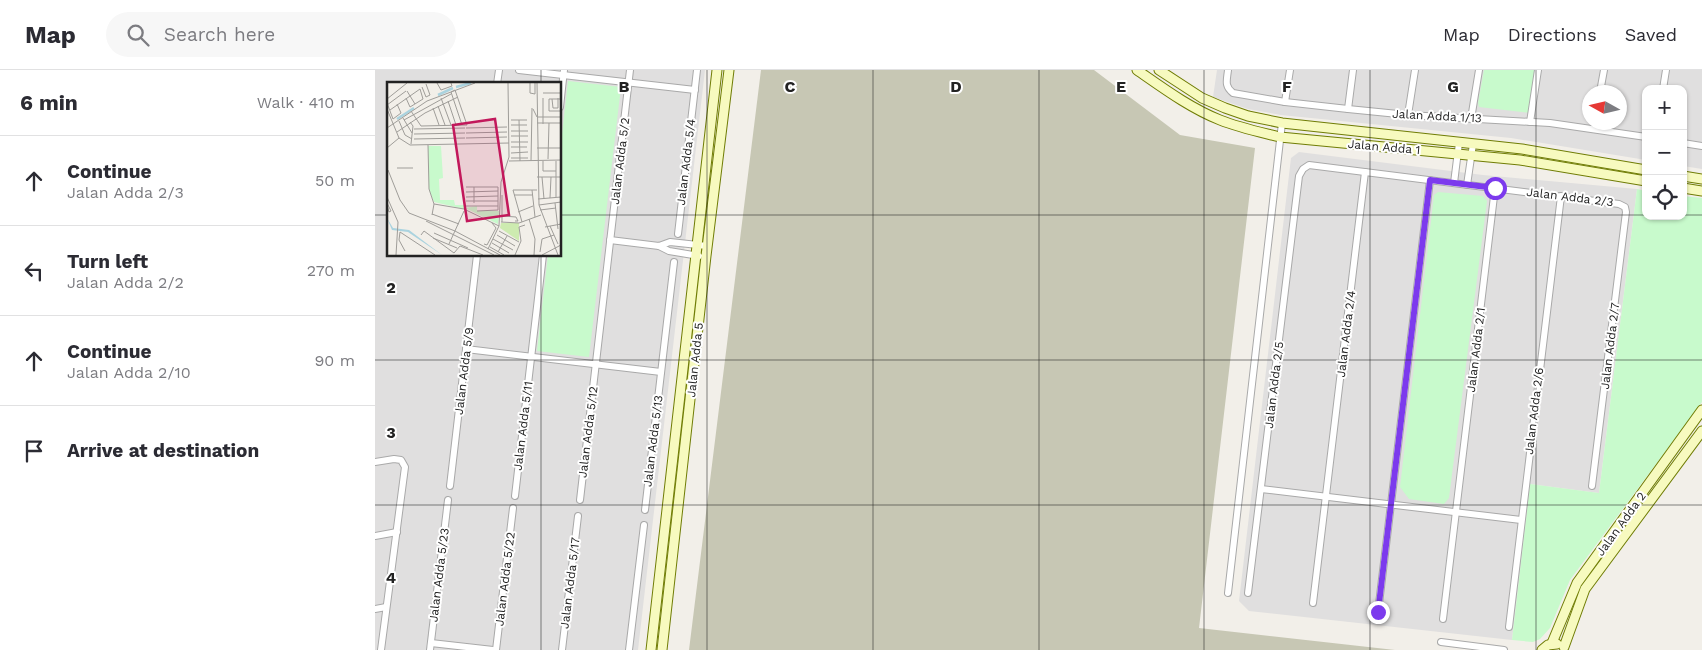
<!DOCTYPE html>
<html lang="en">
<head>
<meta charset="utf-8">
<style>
	:root { --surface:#fff; --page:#f7f7f7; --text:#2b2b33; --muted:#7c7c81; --line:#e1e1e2 }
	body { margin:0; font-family:"Work Sans",sans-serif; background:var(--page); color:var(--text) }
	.controls { position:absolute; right:15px; top:15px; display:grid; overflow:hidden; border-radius:10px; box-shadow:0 1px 4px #0004 }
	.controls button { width:45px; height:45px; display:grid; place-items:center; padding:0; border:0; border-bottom:1px solid var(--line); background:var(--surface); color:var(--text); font:25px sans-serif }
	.compass { position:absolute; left:1207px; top:15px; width:45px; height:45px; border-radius:50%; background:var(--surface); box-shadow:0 1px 4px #0004; rotate:278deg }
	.stop { position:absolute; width:15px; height:15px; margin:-11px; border:4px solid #7c3aed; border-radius:50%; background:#fff }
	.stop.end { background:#7c3aed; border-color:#fff; box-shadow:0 1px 5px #0008 }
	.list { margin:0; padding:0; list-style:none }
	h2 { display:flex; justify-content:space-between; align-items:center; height:65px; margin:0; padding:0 20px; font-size:21px }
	h2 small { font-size:16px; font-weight:400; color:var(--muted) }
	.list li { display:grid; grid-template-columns:32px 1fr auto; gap:15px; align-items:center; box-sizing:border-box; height:90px; padding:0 20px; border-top:1px solid var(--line) }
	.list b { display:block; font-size:19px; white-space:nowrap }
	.list p { margin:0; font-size:16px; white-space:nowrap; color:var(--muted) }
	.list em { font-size:16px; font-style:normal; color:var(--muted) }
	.icon { flex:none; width:28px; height:28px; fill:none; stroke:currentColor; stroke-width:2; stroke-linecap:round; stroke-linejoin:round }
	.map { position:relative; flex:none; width:1327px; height:580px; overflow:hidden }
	header { display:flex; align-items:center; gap:30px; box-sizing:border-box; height:70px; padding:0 25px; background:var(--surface); border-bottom:1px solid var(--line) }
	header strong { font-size:24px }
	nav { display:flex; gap:28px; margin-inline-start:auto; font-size:18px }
	.search { width:350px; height:45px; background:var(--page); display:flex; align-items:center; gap:12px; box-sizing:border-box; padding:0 18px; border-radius:28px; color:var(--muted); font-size:19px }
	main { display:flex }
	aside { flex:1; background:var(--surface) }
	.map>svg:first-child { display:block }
</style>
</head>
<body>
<header>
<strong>Map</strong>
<div class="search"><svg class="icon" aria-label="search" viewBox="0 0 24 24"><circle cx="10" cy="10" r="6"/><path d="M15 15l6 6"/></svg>Search here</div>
<nav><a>Map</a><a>Directions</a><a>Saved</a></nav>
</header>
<main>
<aside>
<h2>6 min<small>Walk · 410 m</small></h2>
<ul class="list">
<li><svg class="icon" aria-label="ahead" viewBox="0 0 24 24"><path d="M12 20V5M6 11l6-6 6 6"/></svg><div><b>Continue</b><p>Jalan Adda 2/3</p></div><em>50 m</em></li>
<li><svg class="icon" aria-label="left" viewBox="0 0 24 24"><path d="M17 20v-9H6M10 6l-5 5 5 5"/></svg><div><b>Turn left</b><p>Jalan Adda 2/2</p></div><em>270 m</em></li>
<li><svg class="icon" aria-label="ahead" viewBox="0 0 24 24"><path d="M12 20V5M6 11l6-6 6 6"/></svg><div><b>Continue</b><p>Jalan Adda 2/10</p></div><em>90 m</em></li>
<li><svg class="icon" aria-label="arrive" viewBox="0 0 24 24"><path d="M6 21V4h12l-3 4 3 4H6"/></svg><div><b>Arrive at destination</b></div></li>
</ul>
</aside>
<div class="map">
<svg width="1327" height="580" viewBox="0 0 1327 580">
	<rect width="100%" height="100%" fill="#f2efe9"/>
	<g fill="#e0dfdf" fill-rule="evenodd">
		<path d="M0,0H330L263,580H0ZM14,14H185V185H14Z"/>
		<path d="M842,0H1327V99L1308,96V19H1271V90L1136,68L906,45L873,39L838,27ZM1214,22H1244V52H1214Z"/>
		<path d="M924,82L1108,105L1262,119L1224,423L1155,414L1137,570L874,541L864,531L916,88Z"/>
	</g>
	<path fill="#c7c7b4" d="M386,0H719L805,65L880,78L824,558L1020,580H314Z"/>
	<g fill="#c8facc">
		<path d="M1109,0H1161L1155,43L1104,37L1103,33Z"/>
		<path d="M193,11L246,17L214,287L162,281L173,185H185V82Z"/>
		<path d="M1262,119L1271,121V146H1308V126L1327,128V332L1195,510L1175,558L1165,569L1158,572L1137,570L1155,414L1224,423Z"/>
		<path d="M1063,122L1108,126L1112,131L1074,428L1069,434L1034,429L1025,417L1059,125Z"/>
	</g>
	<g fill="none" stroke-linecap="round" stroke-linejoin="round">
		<defs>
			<g id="street">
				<path d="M144,0L320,20"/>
				<path d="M853,0C852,10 849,16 858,23L910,32L973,39L1033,45L1175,53L1271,67"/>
				<path d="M122,14L124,0"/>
				<path d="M1288,19L1291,0"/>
				<path d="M1225,22L1229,0"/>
				<path d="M910,32L915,0"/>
				<path d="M185,37L189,0"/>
				<path d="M973,39L978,0"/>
				<path d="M1033,45L1040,0"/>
				<path d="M1096,49L1104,0"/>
				<path d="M1155,52L1163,0"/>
				<path d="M1308,73L1327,76"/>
				<path d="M1079,113L1084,73"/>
				<path d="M1092,115L1098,74"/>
				<path d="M303,164L322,0"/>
				<path d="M235,170L284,176L295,172L332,176"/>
				<path d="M284,176L294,181L324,186"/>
				<path d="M91,279L286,302"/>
				<path d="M0,392L19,389L26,390L30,397L6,580"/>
				<path d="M75,416L102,185"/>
				<path d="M886,419L1146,450"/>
				<path d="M140,426L168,185"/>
				<path d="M205,430L255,0"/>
				<path d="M270,440L299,192"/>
				<path d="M0,466L22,462"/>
				<path d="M853,523L907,53"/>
				<path d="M873,523L924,106L928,99L934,95L1244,134L1250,137L1251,142L1217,416"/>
				<path d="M938,533L990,102"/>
				<path d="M0,539L11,537"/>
				<path d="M1003,542L1055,110"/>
				<path d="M1068,549L1120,118"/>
				<path d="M1134,557L1186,126"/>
				<path d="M1066,572L1129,580"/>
				<path d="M56,573L118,580"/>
				<path d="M55,580L73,430"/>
				<path d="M121,580L138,438"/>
				<path d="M187,580L203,446"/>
				<path d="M254,580L269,455"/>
			</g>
			<g id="secondary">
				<path d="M762,0C788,18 815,38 845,50C865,58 885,62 905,67L1145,90L1271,111"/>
				<path d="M784,0L827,28L850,38L873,46L907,53L1147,79L1271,100"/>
				<path d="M1308,106L1327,109"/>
				<path d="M1308,118L1327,121"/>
				<path d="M1177,573L1202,513L1327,340"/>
				<path d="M1189,577L1210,519L1327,361"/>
				<path d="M276,580L342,0"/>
				<path d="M287,580L331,186L354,0"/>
				<path d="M1167,580L1173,575L1182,574"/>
			</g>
		</defs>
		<use href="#street" stroke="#a9a9a9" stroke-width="8"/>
		<use href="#secondary" stroke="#707d05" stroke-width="11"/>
		<use href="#street" stroke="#fff" stroke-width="6"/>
		<use href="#secondary" stroke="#f7fabf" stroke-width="9"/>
	</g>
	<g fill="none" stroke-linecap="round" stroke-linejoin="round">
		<path stroke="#7c3aed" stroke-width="6" d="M1003,542L1055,110L1120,118"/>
	</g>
	<path fill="none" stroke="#222" stroke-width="1" stroke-opacity="0.55" d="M166,0V14M332,0V580M498,0V580M664,0V580M829,0V580M995,0V580M1161,0V580M0,145H14M185,145H1271M1308,145H1327M166,185V580M0,290H1327M0,435H1327"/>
	<g text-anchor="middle" stroke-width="4" stroke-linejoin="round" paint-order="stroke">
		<g font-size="12" fill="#222" stroke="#fff">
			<text transform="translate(1062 46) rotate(3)" y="4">Jalan Adda 1/13</text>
			<text transform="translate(1009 77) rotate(5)" y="4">Jalan Adda 1</text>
			<text transform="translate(245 91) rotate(-83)" y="4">Jalan Adda 5/2</text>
			<text transform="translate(311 92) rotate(-83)" y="4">Jalan Adda 5/4</text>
			<text transform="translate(1195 127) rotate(7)" y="4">Jalan Adda 2/3</text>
			<text transform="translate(971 264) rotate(-83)" y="4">Jalan Adda 2/4</text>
			<text transform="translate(1235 276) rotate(-83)" y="4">Jalan Adda 2/7</text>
			<text transform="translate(1101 280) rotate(-83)" y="4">Jalan Adda 2/1</text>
			<text transform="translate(320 290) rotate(-84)" y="4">Jalan Adda 5</text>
			<text transform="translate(89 301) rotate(-83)" y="4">Jalan Adda 5/9</text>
			<text transform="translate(899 315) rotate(-83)" y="4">Jalan Adda 2/5</text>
			<text transform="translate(1159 341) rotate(-83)" y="4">Jalan Adda 2/6</text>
			<text transform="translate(148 356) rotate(-83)" y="4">Jalan Adda 5/11</text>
			<text transform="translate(213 362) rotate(-83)" y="4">Jalan Adda 5/12</text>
			<text transform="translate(278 371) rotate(-83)" y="4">Jalan Adda 5/13</text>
			<text transform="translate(1246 454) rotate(-54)" y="4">Jalan Adda 2</text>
			<text transform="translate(64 505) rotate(-83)" y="4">Jalan Adda 5/23</text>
			<text transform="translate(130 509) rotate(-83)" y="4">Jalan Adda 5/22</text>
			<text transform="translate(195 513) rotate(-83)" y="4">Jalan Adda 5/17</text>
		</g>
	</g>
	<g transform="translate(12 12)">
		<rect width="174" height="174" fill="#f2efe9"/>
		<path d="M114,141H132V159L113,146Z" fill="#cdebb0"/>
		<path d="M41,64H54L56,96L52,97L53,118H67L68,123H77V127L47,120L42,108ZM90,124V129H112L111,142L78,126Z" fill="#c8facc"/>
		<path d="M0,136L6,146L22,148L55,173L21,150L5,148Z" fill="#aad3df"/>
		<path fill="none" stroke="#aad3df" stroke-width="2.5" d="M69,5L84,1M51,13L66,6M10,37L27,26"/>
		<path fill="none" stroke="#9f9d99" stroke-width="1" d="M50,1L54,8L65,4L64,1M143,1V11L148,12V1M150,1L152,123L171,173M35,5L39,15L43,13L39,2M20,9L28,22M156,11H174M19,16L23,25L36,17L33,7M54,16L64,43M156,16V42M0,17L20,1M165,17L166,26H171V16M174,17H162V29H174M61,19L69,43M0,21L6,37L14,31L10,22M0,23L19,9M51,24L58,43M46,26L52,43M0,27L12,56L23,63L122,61M146,27L150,35H174M3,28L33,7M24,29L34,44L80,43L68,8L64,10L75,43M16,36L25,51M17,38L64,12M124,38H140M132,38L133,79M12,39L18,53L25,57M23,40L26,44L24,62M150,41H174M124,43H140M0,46L40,19L88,1M79,46L120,45M27,47L78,46M124,49H141M10,50L38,31L71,15M79,51L120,50M27,52L78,51M124,54H141M79,56L120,55M27,57L78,56M124,60H141M41,63L42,107L47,122L45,133M124,65H140M0,66L12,56M150,66H174M124,71L141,70M124,76H141M161,77L162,41M122,79L174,78M144,79L145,26M156,79V89H169M169,79V115M10,86H26M1,88L13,118L22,131L68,149L113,173M150,95H174M155,95L157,117M79,105H111V128L90,129M87,105V121M145,108L148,135M79,110L111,109M127,113H145M0,115L11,140L9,173M79,115L111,114M163,116L164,95M151,117L174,115M79,119H111M0,121L4,129L2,130L0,123M168,121L171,147M47,122L77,127M152,123L174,120M79,124H111M79,128L112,144M153,128L169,126M131,130L146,124M45,132L72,142M116,134L129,135L131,139H128M142,137L148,157L147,173M39,139L107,173M114,140L132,141L154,133M115,140V113M135,140L126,108H150M163,144L171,162M158,145L174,142M112,149L132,160M47,151L81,166M34,153L37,149L67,171L73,164L96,173M110,153L128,164M46,156L70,166M106,157L126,168M105,161L122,171M62,162L77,129M97,162L100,163L109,146L105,141M103,165L117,173M101,167L112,144L114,100L122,75L121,1M18,169L12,158L13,150L48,173M111,170L120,154M153,170L155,157L167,153M128,173L134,159L132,145L138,143M155,173L174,163"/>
		<path fill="#c2185b" fill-opacity="0.15" stroke="#c2185b" stroke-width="2.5" d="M108,37L122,133L80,139L66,43Z"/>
		<rect width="174" height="174" fill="none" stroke="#222" stroke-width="2.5"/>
	</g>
	<g font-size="16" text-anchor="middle" font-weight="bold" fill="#222" stroke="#fff" stroke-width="4" stroke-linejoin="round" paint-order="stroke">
		<text x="249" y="22">B</text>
		<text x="415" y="22">C</text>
		<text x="581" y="22">D</text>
		<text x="746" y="22">E</text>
		<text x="912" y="22">F</text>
		<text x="1078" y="22">G</text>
		<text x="16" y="223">2</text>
		<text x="16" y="368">3</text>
		<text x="16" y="513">4</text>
	</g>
</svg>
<div class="controls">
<button>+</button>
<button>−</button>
<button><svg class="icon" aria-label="locate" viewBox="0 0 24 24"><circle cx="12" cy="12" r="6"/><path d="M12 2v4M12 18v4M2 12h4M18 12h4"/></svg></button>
</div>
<svg class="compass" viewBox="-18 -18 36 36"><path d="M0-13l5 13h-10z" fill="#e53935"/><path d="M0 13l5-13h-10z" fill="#7c7c81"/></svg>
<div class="stop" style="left:1120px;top:118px"></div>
<div class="stop end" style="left:1003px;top:542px"></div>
</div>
</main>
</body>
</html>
